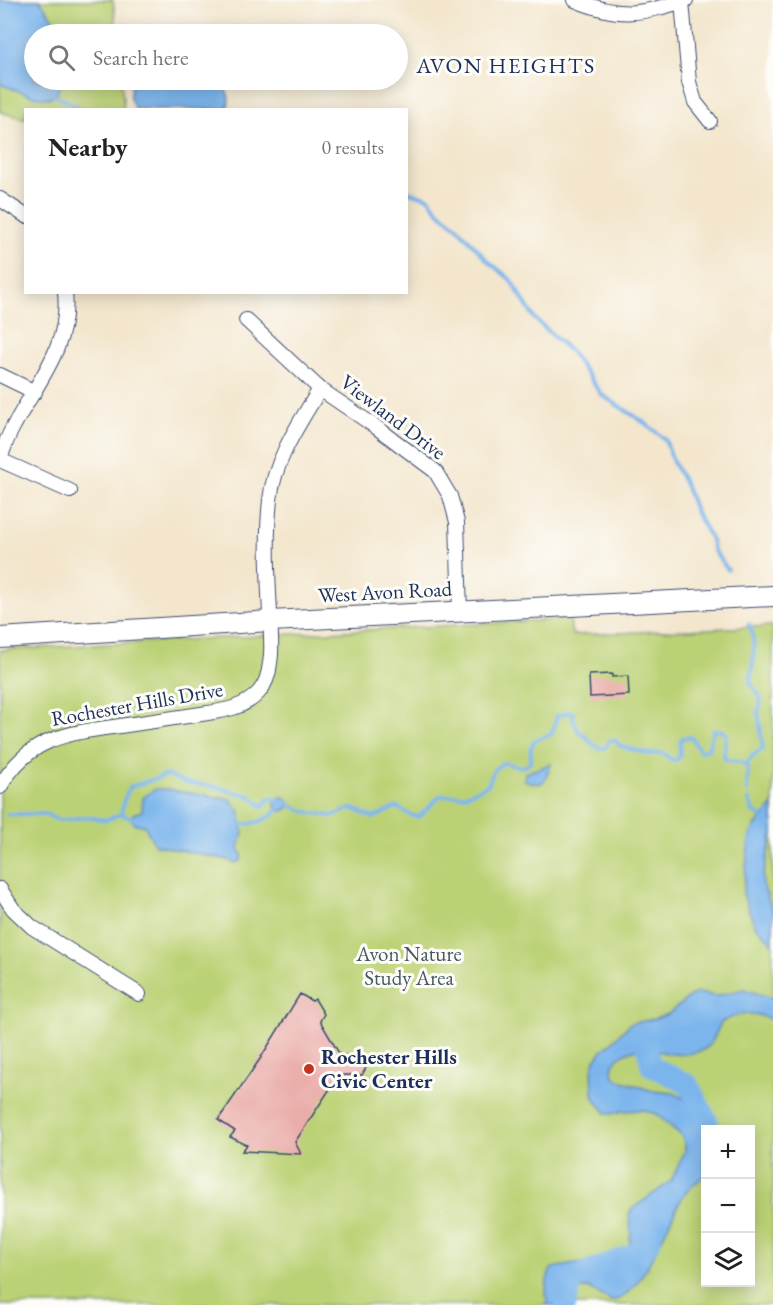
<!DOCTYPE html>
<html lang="en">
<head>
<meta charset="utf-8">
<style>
	:root { --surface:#fff; --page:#f6f6f6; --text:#222; --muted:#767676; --line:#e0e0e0 }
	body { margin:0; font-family:"EB Garamond",serif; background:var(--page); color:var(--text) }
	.controls { position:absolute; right:18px; bottom:18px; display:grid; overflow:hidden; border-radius:0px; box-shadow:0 3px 15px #0003 }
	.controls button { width:54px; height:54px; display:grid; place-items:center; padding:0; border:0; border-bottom:2px solid var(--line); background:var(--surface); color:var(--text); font:30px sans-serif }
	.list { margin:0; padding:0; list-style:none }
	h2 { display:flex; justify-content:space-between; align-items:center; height:78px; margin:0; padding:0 24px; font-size:26px }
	h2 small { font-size:20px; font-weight:400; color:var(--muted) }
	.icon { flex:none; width:33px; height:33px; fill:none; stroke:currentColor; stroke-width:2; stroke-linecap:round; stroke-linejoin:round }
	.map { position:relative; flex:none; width:773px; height:1305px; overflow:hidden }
	.search { position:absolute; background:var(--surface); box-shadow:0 3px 15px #0003; left:24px; top:24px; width:384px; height:66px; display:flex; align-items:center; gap:15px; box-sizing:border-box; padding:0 21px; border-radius:33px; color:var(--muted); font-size:22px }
	.panel { position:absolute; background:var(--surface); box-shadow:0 3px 15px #0003; left:24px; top:108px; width:384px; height:186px; border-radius:0px }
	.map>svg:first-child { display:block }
</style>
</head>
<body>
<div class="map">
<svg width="773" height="1305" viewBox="0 0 773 1305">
	<rect width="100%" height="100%" fill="#fdfcf7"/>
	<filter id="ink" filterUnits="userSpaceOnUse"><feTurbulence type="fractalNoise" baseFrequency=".0167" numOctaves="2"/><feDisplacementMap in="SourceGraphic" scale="12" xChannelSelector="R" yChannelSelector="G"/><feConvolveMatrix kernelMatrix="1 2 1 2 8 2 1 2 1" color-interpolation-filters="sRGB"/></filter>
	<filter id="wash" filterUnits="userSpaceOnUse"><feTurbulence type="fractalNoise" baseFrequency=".008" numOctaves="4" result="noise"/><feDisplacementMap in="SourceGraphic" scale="24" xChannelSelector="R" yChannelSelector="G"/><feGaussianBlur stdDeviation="1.35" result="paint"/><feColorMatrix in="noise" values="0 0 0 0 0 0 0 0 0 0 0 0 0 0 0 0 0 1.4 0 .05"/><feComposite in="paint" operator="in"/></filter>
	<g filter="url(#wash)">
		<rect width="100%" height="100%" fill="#f3e6cd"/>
		<g fill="#bbd175" stroke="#6b806a" stroke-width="1.5" fill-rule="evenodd">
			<path d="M0,0H113L117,34H34V80H121L124,109L26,110L25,119L0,112Z"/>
			<path d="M570,619L572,635L773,626V1305H0V650ZM706,1130H750V1282H706Z"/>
		</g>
		<g fill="#7bb5ec" stroke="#4b72a5" stroke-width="1.5">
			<path d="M0,0H40L61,31L63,34H34V80H60C59,86 59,94 52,97C44,102 10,88 0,84Z"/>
			<path d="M132,80H209C224,85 233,93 227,109H135L130,99Z"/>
			<path d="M551,764L544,782L537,784L524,780L525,773Z"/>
			<path d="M155,789H165L211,796C217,799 223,797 230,799L240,812L243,833L239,848L242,855L241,861L234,863L229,860L155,845L144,825L135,824L131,819L133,814L142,811L143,798Z"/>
			<circle cx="282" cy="804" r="7"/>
			<path d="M773,805V833L763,875V885L773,912V944L754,924L743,894L749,840L753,829Z"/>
			<path d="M743,989L773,998V1021C756,1011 739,1012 722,1022C714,1033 715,1046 700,1051C690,1055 672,1055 662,1052C657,1051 653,1048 648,1048C632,1047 602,1060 616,1079L653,1091L673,1093L685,1099L704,1135L705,1175C696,1184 691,1184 682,1198C667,1222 642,1298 612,1301L588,1288L574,1291L571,1305H547C546,1292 545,1280 551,1269C555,1267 580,1263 585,1263C601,1263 610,1276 626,1267L631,1232L629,1214L632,1209L671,1181L685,1151V1146L682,1136L656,1114L644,1110L622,1111L612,1114L606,1113L596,1101L593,1094L592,1069L595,1060L603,1049L609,1045L631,1023L655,1019L668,1014L692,995L698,993L717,996Z"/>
		</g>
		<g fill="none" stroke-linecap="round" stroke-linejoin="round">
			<g stroke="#7bb5ec" stroke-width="4">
				<path d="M55,95L83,110"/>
				<path d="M406,191L429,198L438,211L458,228L489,262L510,279L535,319L571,352L602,395L645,423L665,439L673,462L685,484L695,511L710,537L714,551L728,570"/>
				<path d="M746,765L752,756L763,749L758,711L761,704L760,696L752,686L750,680L753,666L754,644L752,632L749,624"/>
				<path d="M749,799L752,810L762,817"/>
				<path d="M287,803L303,811L332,816L352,808L373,818L397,807L410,815L419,817L440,796L465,795L488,785L494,770L502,763C509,762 518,769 525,766C535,763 528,751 532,745C535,737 545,738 552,734L557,716L569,712L573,713V719L579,733L584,734C589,741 595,749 605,748L610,740H615L620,746L649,754L663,753L672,760H676L680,756V743L682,738L691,737L700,751L708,750L713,730L723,731L726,734L724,756L726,760L741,762L748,767L747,791"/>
				<path d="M7,814H45L55,819L62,820L87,817L106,820L121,814L124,800L130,787L167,775L187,783L212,786L250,796L263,807L269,798L280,800"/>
				<path d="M121,814L134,819"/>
				<path d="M237,824C255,825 270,821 281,806"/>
			</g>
			<g stroke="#7bb5ec" stroke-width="21">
				<path d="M658,1034L644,1036L651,1066L688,1084L708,1122L706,1130"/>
				<path d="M566,1305L573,1278L645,1249L651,1240"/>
			</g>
		</g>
		<g id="blocks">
			<g fill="#eaadaa">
				<path d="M612,674V677L628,676L629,695L590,697L589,675Z"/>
				<path d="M300,994L312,1001L315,999L324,1014L320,1021L340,1055H362L368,1064L362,1075H339L295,1142L301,1154L242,1151L247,1145L230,1137L235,1131L218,1120L260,1059Z"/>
			</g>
		</g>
	</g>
	<g filter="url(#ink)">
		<use href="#blocks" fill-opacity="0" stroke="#3b4a6f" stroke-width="1.5"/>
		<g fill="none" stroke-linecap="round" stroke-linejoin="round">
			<defs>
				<g id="street">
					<path d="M575,0C621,19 641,14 686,0"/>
					<path d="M682,1L689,82L695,102L710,121"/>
					<path d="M0,199L26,216"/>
					<path d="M246,320L320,389L376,427L435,471L450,496L457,522L460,612"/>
					<path d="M0,375L35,392"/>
					<path d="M0,459C3,451 6,441 10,433C33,386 71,350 65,292"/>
					<path d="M0,460L70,491"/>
					<path d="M0,787C28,737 68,733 120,726C147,722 174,718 201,714C221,711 244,709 259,692C266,684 269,673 270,663C273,647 270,629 270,613C268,576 266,537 270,500C274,460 300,422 320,389"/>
					<path d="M0,889L13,909L32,927L139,994"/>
				</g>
				<path id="secondary" d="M0,638L270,621L773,596"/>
			</defs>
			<use href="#street" stroke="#3b4a6f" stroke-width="16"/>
			<use href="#secondary" stroke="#3b4a6f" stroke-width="22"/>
			<use href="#street" stroke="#fff" stroke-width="14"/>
			<use href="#secondary" stroke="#fff" stroke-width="20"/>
		</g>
	</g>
	<circle fill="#c8321e" stroke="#fdfcf7" stroke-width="2" cx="309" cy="1069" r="6"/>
	<g text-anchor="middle" stroke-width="6" stroke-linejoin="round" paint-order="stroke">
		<g font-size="21" fill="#1b2f5e" stroke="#fdfcf7">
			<text transform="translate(393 417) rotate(37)" y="7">Viewland Drive</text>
			<text transform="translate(385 592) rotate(-3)" y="7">West Avon Road</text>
			<text transform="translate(137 704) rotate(-10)" y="7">Rochester Hills Drive</text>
		</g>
		<g font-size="21" fill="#435864" stroke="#fdfcf7">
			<text x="409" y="961">Avon Nature<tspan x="409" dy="24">Study Area</tspan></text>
		</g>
		<g font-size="21" font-weight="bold" fill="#1b2f5e" stroke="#fdfcf7" text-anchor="start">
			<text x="321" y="1064">Rochester Hills<tspan x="321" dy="24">Civic Center</tspan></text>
		</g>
		<g font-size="22" letter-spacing="1.5" fill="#1b2f5e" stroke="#fdfcf7">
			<text x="506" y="73">AVON HEIGHTS</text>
		</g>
	</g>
</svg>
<div class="controls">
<button>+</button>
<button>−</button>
<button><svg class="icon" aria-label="layers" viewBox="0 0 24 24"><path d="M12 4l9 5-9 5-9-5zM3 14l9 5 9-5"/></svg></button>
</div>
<div class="search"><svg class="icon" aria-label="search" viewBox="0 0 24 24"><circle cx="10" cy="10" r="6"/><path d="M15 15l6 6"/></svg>Search here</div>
<section class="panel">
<h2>Nearby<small>0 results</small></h2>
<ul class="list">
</ul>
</section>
</div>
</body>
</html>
